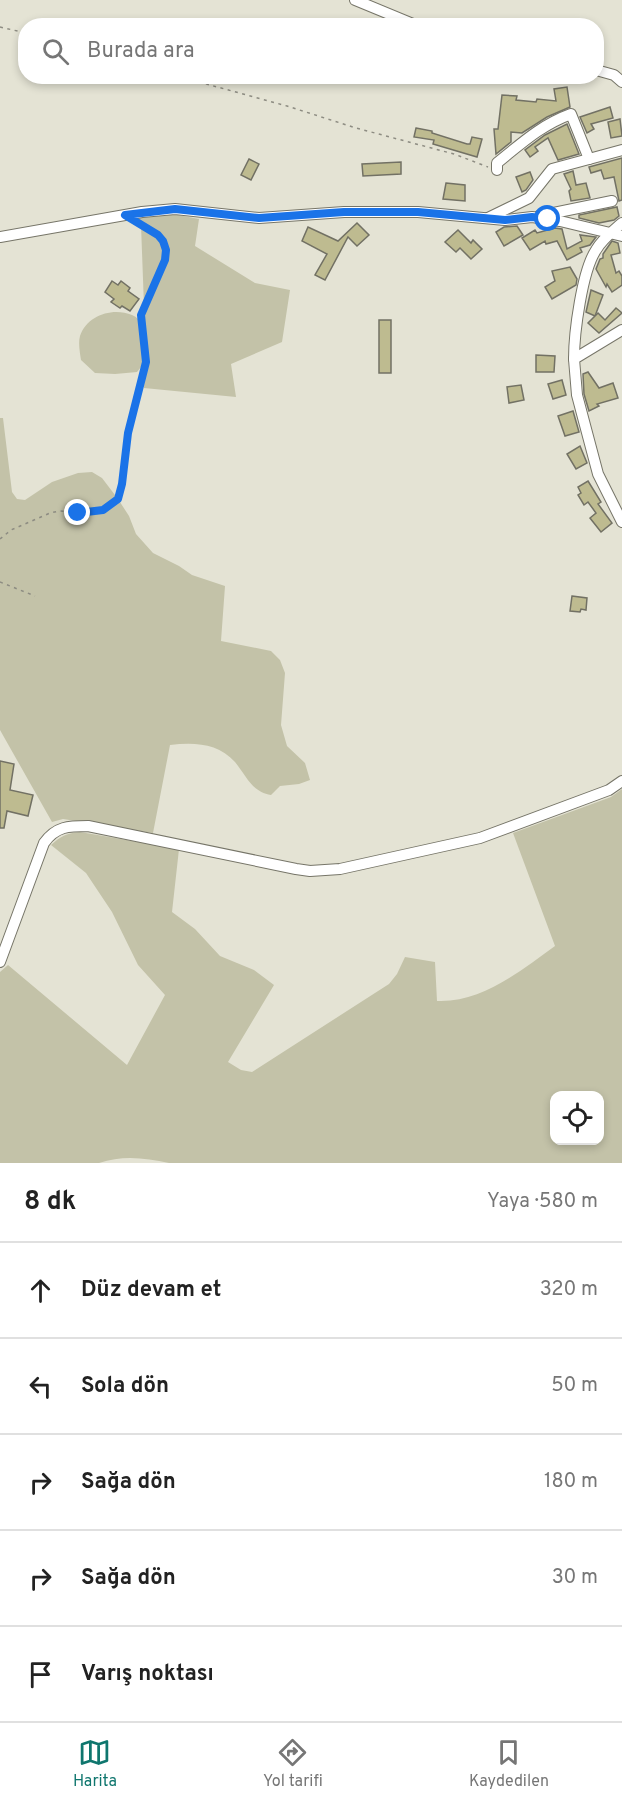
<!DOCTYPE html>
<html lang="tr">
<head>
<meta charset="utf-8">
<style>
	:root { --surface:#fff; --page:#f2f2f2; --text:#222; --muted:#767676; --line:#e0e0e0; --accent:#0f766e }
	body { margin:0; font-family:Overpass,sans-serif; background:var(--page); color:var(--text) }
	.controls { position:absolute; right:18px; bottom:18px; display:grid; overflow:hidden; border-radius:12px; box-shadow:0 3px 9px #0003 }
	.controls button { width:54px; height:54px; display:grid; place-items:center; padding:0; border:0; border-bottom:2px solid var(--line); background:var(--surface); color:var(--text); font:30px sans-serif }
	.stop { position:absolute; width:18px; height:18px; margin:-14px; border:4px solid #1a73e8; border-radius:50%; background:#fff }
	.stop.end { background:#1a73e8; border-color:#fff; box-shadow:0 2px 6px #0008 }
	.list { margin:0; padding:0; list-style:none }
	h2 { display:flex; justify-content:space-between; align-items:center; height:78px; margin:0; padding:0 24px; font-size:26px }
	h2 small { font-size:20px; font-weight:400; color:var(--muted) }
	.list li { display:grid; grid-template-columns:39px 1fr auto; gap:18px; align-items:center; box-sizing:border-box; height:96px; padding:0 24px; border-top:2px solid var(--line) }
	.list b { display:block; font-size:22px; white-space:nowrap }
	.list em { font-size:20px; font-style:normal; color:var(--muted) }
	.icon { flex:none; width:33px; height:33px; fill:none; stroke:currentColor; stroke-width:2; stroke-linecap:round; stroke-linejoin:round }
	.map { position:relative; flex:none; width:622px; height:1163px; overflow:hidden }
	.search { position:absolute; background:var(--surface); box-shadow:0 3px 9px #0003; left:18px; right:18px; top:18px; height:66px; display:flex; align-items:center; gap:15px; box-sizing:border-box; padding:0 21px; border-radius:24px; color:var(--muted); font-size:22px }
	.sheet { height:558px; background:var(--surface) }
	nav { display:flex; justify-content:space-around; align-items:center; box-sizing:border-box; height:84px; border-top:2px solid var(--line); background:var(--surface); font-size:16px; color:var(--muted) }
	nav a { display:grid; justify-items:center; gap:3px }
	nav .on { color:var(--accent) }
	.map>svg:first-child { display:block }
</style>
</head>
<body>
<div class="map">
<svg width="622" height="1163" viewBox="0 0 622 1163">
	<rect width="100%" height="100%" fill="#e4e3d4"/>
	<g fill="#c3c2a8" fill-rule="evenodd">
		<path d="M159,215H178L199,219L195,246L255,283L290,290L282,342L231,364L236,397L144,388L145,362L137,372L115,374L95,373L81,360C80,353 78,343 80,336C87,315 113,307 132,315C137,317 140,321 143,324L141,315L144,306L141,225L130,218Z"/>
		<path d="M0,418H3L12,492L17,499L25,500L52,482L78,473L92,472L102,478L118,499L129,516L136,534L153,553L179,566L192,575L225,586L221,641L271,651L280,660L285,673L281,725L287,746L305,763L310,780L299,784L280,786L271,795C252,792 247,777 235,762C218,743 194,742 170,745L153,833L63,819L52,822L0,730Z"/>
		<path d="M622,789V1163H169C145,1158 123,1155 99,1163H0V972L8,965L127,1065L165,995L138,965L112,912L86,873L51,845C61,836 67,833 80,832L179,849L172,912L195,929L220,956L254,970L274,985L228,1062L241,1070L252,1072L389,984L397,974L405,957L435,962L437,1001C482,1003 520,971 555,946L513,833L611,797ZM554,1096H600V1140H554Z"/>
	</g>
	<g fill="#bebb90" stroke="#727164" stroke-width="1.5">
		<path d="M567,87L570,107L547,117L522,133L511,132V142L496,154L494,129H498L502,95L517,96L516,100L536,102L537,99L556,101L554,89Z"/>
		<path d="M610,107L613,118L591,124L594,129L587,133L580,117Z"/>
		<path d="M620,119L622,136L611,138L608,122Z"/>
		<path d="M567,124L579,154L558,160L548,138L535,147L538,151L530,157L525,150L545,135Z"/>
		<path d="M416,128L432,131V133L467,144H470L472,137L482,139L477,157L433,144L434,140L414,137Z"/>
		<path d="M622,158V200L619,201L614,177L604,179L601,170L591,173L589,167Z"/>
		<path d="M249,159L259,164L251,180L241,175Z"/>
		<path d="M401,162V174L363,176L362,164Z"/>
		<path d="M573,171L576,185L586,183L590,198L571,201L569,191L571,189L564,174Z"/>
		<path d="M530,172L533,180L526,190L522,192L516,177Z"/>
		<path d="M446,183L465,185V201L443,199Z"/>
		<path d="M617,207L619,216L614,220L599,223L579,218V215Z"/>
		<path d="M357,223L369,235L357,246L348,237L325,280L315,275L327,254L302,241L308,227L338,241Z"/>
		<path d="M517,226L523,235L504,246L496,232L504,227Z"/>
		<path d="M555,228L562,229L567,249L582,241L580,235L596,237L590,245L580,248L582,252L567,260L557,241L546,244L545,241L530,250L522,238L535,230L537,233Z"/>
		<path d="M458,230L471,243L473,240L482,249L471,259L460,248L456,252L445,242Z"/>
		<path d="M612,241L618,243L620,253L611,255L616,273L619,271L622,276V285L612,292L607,284L606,287L596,269L600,259L603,258V254Z"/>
		<path d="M570,267L577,279L576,285L552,299L545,287L555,281L552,271Z"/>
		<path d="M112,281L118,285L121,281L130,288L128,291L139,299L130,311L122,306L120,308L111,302L114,299L105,292Z"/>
		<path d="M591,290L603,295L595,316L586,312Z"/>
		<path d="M616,308L622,313L599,333L588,323L598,313L605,320Z"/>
		<rect x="379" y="320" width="12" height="53"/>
		<path d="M536,355L555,356L554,372H536Z"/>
		<path d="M588,372L599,388L613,383L618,398L597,404L599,406L589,411L584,394L583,374Z"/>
		<path d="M562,380L566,395L553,399L548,384Z"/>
		<path d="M521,385L524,400L509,403L507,387Z"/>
		<path d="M573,411L579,432L565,436L558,416Z"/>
		<path d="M580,446L587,463L576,469L567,454Z"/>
		<path d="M588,481L601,502L598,504L612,523L601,532L590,518L596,513L588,502L584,505L578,495L581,493L578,487Z"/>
		<path d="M572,596L587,598L586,610L581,609L580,612L570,611Z"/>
		<path d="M0,761L14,764L10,790L33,795L28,816L7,811L4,828H0Z"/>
	</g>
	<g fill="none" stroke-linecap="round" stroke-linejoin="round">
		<defs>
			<g id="minor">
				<path d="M355,0L418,26"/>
				<path d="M596,70L614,75L622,82"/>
				<path d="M497,170V163C522,143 541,125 571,114L589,159"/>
				<path d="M539,216L612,201"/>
				<path d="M488,218L529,198L552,169L622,150"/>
				<path d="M0,237L142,212L175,209L259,218L344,212H418L505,220L532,217L560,221L622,236"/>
				<path d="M622,330L574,359L577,395L598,474L622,522"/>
				<path d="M574,359C574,333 582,271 596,250C602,239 613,231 622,223"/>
				<path d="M0,962L44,843C56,826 69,826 88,826L296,869L310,871L340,869L480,838L609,790L622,781"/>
			</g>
		</defs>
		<use href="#minor" stroke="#767568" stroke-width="12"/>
		<g stroke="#8d8c82" stroke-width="1.5" stroke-dasharray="3 4.5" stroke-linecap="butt">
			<path d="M0,27L26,33"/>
			<path d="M177,76L287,106L356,128L454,154L488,167"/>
			<path d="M0,539L11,530L50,513L59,511L92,512L103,510L118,499L122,485L128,433L146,362L141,315L165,260L166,250L163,241L158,235L138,223"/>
			<path d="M0,582L35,596"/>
		</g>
		<use href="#minor" stroke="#fff" stroke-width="10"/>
	</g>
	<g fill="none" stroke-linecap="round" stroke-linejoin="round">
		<path stroke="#1a73e8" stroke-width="8" d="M78,513L103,510L118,499L122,484L128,433L146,362L141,315L165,260L166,250L163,241L158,235L125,215L175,209L259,218L344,212H418L505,220L532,217L548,219"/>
	</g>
</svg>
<div class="controls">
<button><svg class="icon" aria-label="locate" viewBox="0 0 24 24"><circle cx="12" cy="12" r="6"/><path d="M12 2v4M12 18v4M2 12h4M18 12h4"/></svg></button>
</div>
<div class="stop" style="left:548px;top:219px"></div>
<div class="stop end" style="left:78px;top:513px"></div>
<div class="search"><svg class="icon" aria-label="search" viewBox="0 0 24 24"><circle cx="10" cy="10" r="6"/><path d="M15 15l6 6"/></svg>Burada ara</div>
</div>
<section class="sheet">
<h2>8 dk<small>Yaya · 580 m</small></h2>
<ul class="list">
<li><svg class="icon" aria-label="ahead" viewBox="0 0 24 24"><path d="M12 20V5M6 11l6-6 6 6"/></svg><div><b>Düz devam et</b></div><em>320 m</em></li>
<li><svg class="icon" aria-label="left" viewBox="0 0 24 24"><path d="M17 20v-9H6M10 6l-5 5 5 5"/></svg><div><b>Sola dön</b></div><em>50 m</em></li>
<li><svg class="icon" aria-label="right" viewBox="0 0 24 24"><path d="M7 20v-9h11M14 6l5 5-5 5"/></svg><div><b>Sağa dön</b></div><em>180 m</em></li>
<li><svg class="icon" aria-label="right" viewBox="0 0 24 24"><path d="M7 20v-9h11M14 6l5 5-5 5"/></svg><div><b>Sağa dön</b></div><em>30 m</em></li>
<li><svg class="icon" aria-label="arrive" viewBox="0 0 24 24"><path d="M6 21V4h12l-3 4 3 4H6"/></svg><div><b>Varış noktası</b></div></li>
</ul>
</section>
<nav>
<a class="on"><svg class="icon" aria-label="map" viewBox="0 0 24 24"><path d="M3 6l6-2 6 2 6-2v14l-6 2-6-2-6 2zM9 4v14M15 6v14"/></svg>Harita</a>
<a><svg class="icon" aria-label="directions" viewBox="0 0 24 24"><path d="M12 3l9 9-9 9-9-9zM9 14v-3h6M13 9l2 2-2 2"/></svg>Yol tarifi</a>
<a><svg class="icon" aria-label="saved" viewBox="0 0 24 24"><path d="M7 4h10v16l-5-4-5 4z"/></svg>Kaydedilen</a>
</nav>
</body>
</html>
